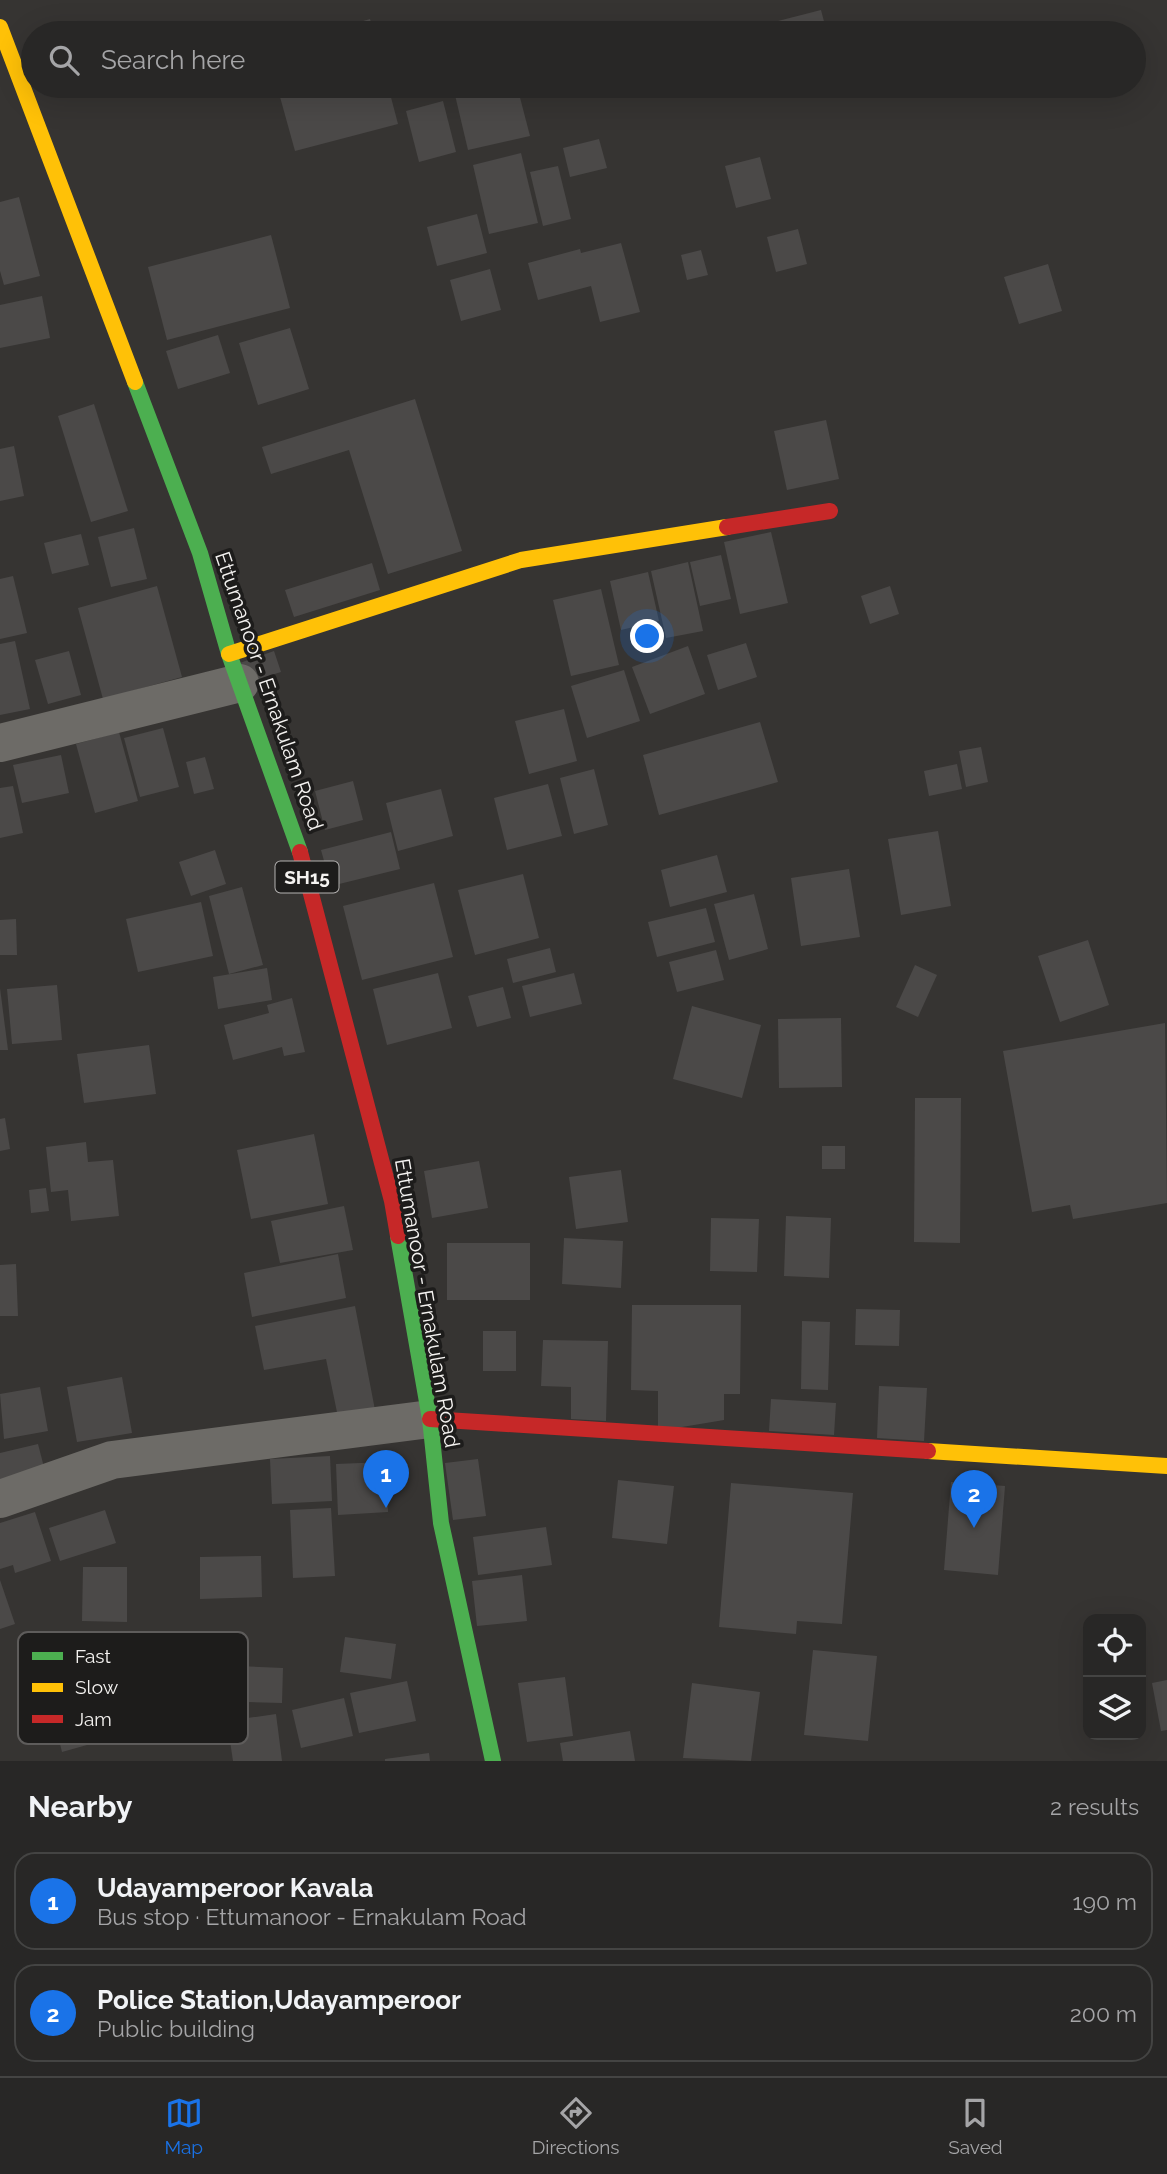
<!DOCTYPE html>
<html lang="en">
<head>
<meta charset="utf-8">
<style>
	:root { --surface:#282726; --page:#302f2e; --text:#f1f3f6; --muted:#a5a5a7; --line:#444443; --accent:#1a73e8 }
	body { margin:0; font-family:Raleway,sans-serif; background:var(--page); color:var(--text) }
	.controls { position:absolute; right:21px; bottom:21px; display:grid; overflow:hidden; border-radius:14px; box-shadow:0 7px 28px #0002 }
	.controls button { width:63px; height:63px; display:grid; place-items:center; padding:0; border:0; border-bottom:2px solid var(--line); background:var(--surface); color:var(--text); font:35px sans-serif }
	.you { position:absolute; left:648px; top:637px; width:24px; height:24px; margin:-18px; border:5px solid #fff; border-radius:50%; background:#1a73e8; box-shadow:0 0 0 10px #1a73e833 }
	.badge { display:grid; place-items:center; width:46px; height:46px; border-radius:50%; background:var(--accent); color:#fff; font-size:23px; font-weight:700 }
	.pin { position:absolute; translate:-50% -58px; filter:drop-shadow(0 2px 4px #0008) }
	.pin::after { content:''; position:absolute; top:37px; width:24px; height:21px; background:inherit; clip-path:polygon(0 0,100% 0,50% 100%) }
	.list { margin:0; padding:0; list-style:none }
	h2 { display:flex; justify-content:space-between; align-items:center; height:91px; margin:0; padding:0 28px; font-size:30px }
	h2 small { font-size:23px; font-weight:400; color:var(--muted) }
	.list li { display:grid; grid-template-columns:46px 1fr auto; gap:21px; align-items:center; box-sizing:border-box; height:98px; margin:0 14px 14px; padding:0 14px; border:2px solid var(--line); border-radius:21px }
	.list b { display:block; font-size:26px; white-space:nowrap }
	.list p { margin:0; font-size:23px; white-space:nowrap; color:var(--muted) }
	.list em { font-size:23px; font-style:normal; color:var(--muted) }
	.icon { flex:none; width:38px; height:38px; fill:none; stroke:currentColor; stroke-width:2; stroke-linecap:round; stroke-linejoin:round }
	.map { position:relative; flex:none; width:1167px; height:1761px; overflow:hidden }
	.search { position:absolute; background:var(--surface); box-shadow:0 7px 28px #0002; left:21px; right:21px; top:21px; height:77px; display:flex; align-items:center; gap:18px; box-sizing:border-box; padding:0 24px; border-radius:38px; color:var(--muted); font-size:26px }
	.sheet { height:315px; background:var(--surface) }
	nav { display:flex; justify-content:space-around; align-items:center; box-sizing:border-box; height:98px; border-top:2px solid var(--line); background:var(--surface); font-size:19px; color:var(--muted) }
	nav a { display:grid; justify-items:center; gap:4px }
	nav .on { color:var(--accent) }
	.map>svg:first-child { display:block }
</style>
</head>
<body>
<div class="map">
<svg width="1167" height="1761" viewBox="0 0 1167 1761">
	<rect width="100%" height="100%" fill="#363432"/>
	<g fill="#4b4948">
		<path d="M821,10L827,33H781L778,21Z"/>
		<path d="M370,19L374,33H341L339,28Z"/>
		<path d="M277,86H388L398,124L295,151Z"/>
		<path d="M495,86H517L530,136L468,150L455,95Z"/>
		<path d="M443,101L456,152L419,162L406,111Z"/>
		<path d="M599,139L607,168L570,177L563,148Z"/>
		<path d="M521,153L538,223L489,234L473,165Z"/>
		<path d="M760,157L771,199L736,208L725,166Z"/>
		<path d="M558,166L571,219L543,226L530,172Z"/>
		<path d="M19,197L40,276L4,285L0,271V202Z"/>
		<path d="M477,214L487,253L437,266L427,227Z"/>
		<path d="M798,229L807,264L776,272L767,237Z"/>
		<path d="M271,235L290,308L167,340L148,267Z"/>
		<path d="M621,243L640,312L600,322L591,286L538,300L528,263L580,249L581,253Z"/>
		<path d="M701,250L708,275L687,280L681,255Z"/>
		<path d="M1048,264L1062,311L1019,324L1004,277Z"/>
		<path d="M490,269L501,310L461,321L450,280Z"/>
		<path d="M42,296L50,338L0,348V305Z"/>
		<path d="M290,328L309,389L258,405L239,343Z"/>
		<path d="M218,335L230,373L178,389L166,351Z"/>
		<path d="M415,399L462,551L388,574L349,450L271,474L262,447Z"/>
		<path d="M94,404L128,511L91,522L58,416Z"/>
		<path d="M826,420L839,479L787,490L774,431Z"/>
		<path d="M14,446L24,496L0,501V449Z"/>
		<path d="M134,528L147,579L111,587L98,537Z"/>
		<path d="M771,532L788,603L740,614L724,542Z"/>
		<path d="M81,534L89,565L52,574L44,543Z"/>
		<path d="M721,555L731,599L700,606L690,562Z"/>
		<path d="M688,562L703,631L666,638L651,571Z"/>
		<path d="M372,563L380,590L294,617L285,590Z"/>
		<path d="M648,572L659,621L621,630L610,581Z"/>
		<path d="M13,576L27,633L0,639V579Z"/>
		<path d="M157,586L182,677L103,699L78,608Z"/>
		<path d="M890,586L899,614L870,624L861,596Z"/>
		<path d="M601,589L619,665L571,676L553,600Z"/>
		<path d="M15,641L30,709L0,715V644Z"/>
		<path d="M746,643L757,677L718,690L707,655Z"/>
		<path d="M688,646L705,694L650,714L632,667Z"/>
		<path d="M69,651L81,695L48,704L35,660Z"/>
		<path d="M274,651L281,672L243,684L237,664Z"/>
		<path d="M624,670L640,721L587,738L571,686Z"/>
		<path d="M564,709L577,761L529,774L515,721Z"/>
		<path d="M760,722L778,782L659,815L643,755Z"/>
		<path d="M163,728L179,787L140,797L124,738Z"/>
		<path d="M119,732L138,801L95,813L76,744Z"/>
		<path d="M981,747L988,782L966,787L959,751Z"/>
		<path d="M61,755L69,793L22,803L13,765Z"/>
		<path d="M205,757L214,789L194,794L186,762Z"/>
		<path d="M957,764L962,789L929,796L924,771Z"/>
		<path d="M594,769L608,825L574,834L560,778Z"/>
		<path d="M353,781L363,820L325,830L315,791Z"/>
		<path d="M548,784L562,836L507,850L494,798Z"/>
		<path d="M13,786L23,833L0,838V788Z"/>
		<path d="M441,789L453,836L398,851L386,803Z"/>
		<path d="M938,831L951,906L901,915L888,839Z"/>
		<path d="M391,832L400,869L331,886L321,850Z"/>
		<path d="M215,850L226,884L191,896L179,862Z"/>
		<path d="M717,855L727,892L670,907L661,870Z"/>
		<path d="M849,869L860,937L801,946L791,878Z"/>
		<path d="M523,874L539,938L475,955L458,890Z"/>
		<path d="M434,883L453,957L362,980L343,906Z"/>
		<path d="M242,887L263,965L229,974L209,896Z"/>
		<path d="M754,894L768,949L729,960L714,904Z"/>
		<path d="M201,902L213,956L138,972L126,919Z"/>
		<path d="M706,908L715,942L657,957L648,922Z"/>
		<path d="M16,919L17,955H0V920Z"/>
		<path d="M1088,940L1109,1005L1060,1022L1038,956Z"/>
		<path d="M550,948L556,972L513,983L507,959Z"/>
		<path d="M716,950L724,980L677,992L669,962Z"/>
		<path d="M915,965L937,975L918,1017L896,1007Z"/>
		<path d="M267,968L272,1000L218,1009L213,977Z"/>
		<path d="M438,973L452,1028L387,1045L373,989Z"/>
		<path d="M574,973L582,1004L530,1017L522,986Z"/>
		<path d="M57,985L62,1040L12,1044L7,989Z"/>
		<path d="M503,987L511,1018L477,1027L468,996Z"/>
		<path d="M0,988L8,1050H0Z"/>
		<path d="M292,998L305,1052L284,1056L282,1047L233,1060L224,1025L269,1013L267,1005Z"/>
		<path d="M692,1006L761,1025L742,1098L673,1079Z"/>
		<path d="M841,1018L842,1087L779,1088L778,1019Z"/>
		<path d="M1165,1023L1167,1203L1073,1219L1070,1205L1032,1212L1003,1051Z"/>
		<path d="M149,1045L156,1094L84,1103L77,1054Z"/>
		<path d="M915,1098H961L960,1243L914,1242Z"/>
		<path d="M5,1118L10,1149L0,1151V1119Z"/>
		<path d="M314,1134L328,1204L251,1219L237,1150Z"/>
		<path d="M86,1142L88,1162L113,1160L119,1216L71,1221L68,1190L51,1192L46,1147Z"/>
		<rect x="822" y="1146" width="23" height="23"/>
		<path d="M479,1161L488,1208L432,1218L424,1171Z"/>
		<path d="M621,1170L628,1222L576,1229L569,1177Z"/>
		<path d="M46,1188L49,1211L31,1213L29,1190Z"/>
		<path d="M344,1206L353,1250L280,1263L271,1221Z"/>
		<path d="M786,1216L831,1218L829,1278L784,1276Z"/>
		<path d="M711,1218L759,1219L757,1272L710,1271Z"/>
		<path d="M564,1238L623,1241L621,1288L562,1284Z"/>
		<rect x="447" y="1243" width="83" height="57"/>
		<path d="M338,1254L346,1298L252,1317L244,1273Z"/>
		<path d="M16,1264L18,1316H0V1265Z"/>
		<path d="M632,1305H741L740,1394H724V1420L658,1431V1391L631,1390Z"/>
		<path d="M355,1306L375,1410L338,1417L326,1359L264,1370L255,1326Z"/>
		<path d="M856,1309L900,1310L899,1346L855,1345Z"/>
		<path d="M802,1321L830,1322L828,1390L801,1389Z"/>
		<rect x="483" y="1331" width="33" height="40"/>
		<path d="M543,1340L608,1341L606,1421L571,1419V1387L541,1386Z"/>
		<path d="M122,1377L132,1433L77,1442L67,1387Z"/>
		<path d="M879,1386L927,1388L924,1441L877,1438Z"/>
		<path d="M40,1387L48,1431L4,1439L0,1394Z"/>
		<path d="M771,1399L836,1403L834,1435L769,1431Z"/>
		<path d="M38,1444L46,1475L0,1486V1453Z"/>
		<path d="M330,1456L332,1501L272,1504L270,1459Z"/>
		<path d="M478,1459L486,1516L453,1520L445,1463Z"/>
		<path d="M386,1462L388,1512L338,1515L336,1464Z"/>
		<path d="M618,1480L674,1486L667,1544L612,1538Z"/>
		<path d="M951,1482L1005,1486L998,1575L944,1570Z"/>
		<path d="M731,1483L853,1493L842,1624L797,1621L796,1634L719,1627Z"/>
		<path d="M331,1508L335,1576L293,1578L290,1510Z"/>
		<path d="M105,1510L116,1543L60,1561L49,1528Z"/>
		<path d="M35,1512L51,1561L15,1573L13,1565L0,1569V1523Z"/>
		<path d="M546,1527L552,1565L478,1575L473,1537Z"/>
		<path d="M261,1556L262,1597L200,1599V1557Z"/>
		<path d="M83,1567H127V1622L82,1621Z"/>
		<path d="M522,1575L527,1621L477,1626L472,1581Z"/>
		<path d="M0,1580L15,1624L0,1629Z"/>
		<path d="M345,1637L396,1644L391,1679L340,1672Z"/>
		<path d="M813,1650L877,1656L868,1741L804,1735Z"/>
		<path d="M216,1665L283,1668L282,1703L215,1701Z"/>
		<path d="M565,1677L573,1736L527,1742L518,1683Z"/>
		<path d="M1167,1680V1730L1161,1731L1152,1683Z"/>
		<path d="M407,1681L416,1721L359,1733L350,1693Z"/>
		<path d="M692,1683L760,1692L751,1761L683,1758Z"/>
		<path d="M344,1698L353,1736L301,1748L292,1710Z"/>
		<path d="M276,1714L282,1761H233L227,1721Z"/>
		<path d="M80,1725L87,1745L62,1752L57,1732Z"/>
		<path d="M630,1731L635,1761H563L560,1743Z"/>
		<path d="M429,1753L430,1761H385V1759Z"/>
	</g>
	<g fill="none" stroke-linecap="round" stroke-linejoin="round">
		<g stroke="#6d6b67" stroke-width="38">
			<path d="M0,743L240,683"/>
			<path d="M0,1499L112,1460L430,1419"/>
		</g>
		<g stroke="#4caf50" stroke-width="16">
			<path d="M135,382L200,553L229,654L300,852"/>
			<path d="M398,1236L430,1419L441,1523L493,1761"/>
		</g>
		<g stroke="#ffc107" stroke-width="16">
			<path d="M0,27L135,382"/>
			<path d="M229,654L521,560L727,527"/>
			<path d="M928,1451L1167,1466"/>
		</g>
		<g stroke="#c62828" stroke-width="16">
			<path d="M727,527L830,511"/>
			<path d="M300,852L392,1201L398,1236"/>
			<path d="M430,1419L928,1451"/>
		</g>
	</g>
	<g text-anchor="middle" stroke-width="7" stroke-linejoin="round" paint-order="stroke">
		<rect fill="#1d1c1b" stroke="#b4b2b1" stroke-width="2" x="275.5" y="861.5" width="63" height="31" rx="5"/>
		<g font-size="19" font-weight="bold" fill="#f5f3f1">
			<text x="307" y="884">SH15</text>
		</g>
		<g font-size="21" fill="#f5f3f1" stroke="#1d1c1b">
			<text transform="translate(269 691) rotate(71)" y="7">Ettumanoor - Ernakulam Road</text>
			<text transform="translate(427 1303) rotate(80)" y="7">Ettumanoor - Ernakulam Road</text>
		</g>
	</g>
	<rect x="18" y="1632" width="230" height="112" rx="10" fill="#1d1c1b" stroke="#5e5c5b" stroke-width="2"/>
	<rect x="32" y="1652" width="31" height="8" fill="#4caf50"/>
	<rect x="32" y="1683" width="31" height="9" fill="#ffc107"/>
	<rect x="32" y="1715" width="31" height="8" fill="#c62828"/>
	<g font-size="19" fill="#f5f3f1">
		<text x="75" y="1663">Fast</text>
		<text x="75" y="1694">Slow</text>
		<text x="75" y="1726">Jam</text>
	</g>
</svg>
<div class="controls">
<button><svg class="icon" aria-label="locate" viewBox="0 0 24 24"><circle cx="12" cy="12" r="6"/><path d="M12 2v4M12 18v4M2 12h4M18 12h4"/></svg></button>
<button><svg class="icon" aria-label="layers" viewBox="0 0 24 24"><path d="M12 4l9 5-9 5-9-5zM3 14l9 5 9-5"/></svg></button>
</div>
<div class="you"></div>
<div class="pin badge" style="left:386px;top:1508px">1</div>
<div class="pin badge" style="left:974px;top:1528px">2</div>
<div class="search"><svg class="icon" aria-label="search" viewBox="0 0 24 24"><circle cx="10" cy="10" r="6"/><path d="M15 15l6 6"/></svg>Search here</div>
</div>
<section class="sheet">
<h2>Nearby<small>2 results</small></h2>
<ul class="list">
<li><span class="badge">1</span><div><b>Udayamperoor Kavala</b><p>Bus stop · Ettumanoor - Ernakulam Road</p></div><em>190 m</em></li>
<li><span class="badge">2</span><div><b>Police Station,Udayamperoor</b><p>Public building</p></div><em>200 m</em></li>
</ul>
</section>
<nav>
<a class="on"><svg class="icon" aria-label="map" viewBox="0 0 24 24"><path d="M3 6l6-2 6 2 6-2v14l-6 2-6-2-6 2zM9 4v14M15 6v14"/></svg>Map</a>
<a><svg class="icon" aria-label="directions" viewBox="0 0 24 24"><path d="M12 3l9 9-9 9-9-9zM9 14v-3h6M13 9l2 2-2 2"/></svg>Directions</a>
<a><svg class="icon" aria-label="saved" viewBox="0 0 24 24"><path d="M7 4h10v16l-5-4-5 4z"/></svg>Saved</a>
</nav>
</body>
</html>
